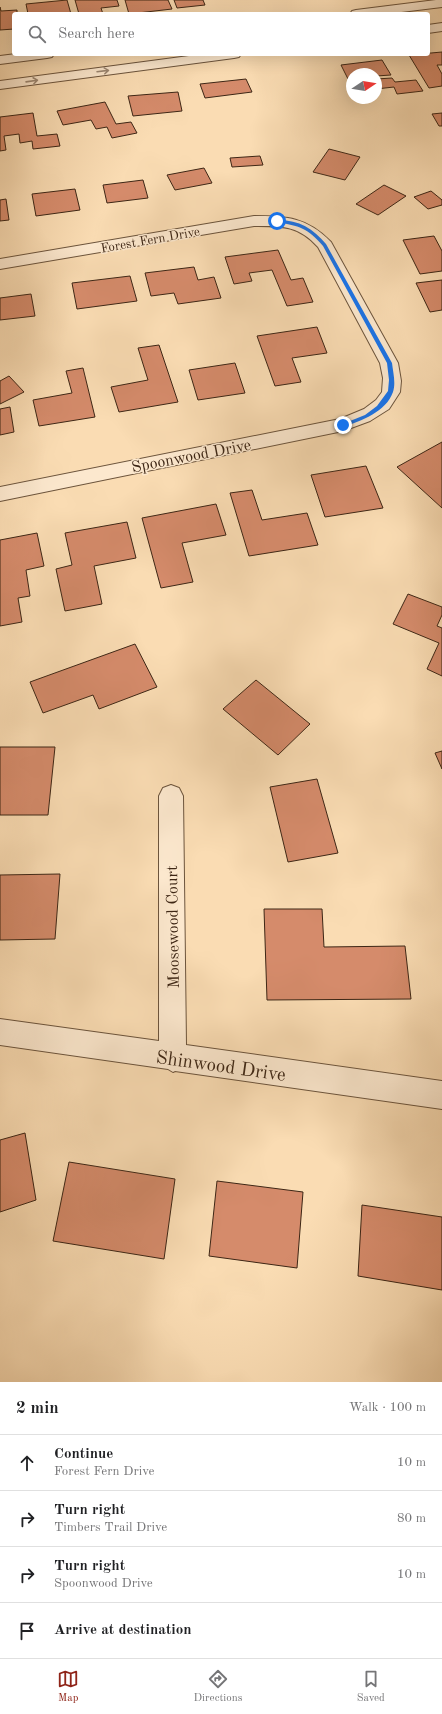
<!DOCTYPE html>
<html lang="en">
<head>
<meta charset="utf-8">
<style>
	:root { --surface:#fff; --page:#f2f2f2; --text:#202124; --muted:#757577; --line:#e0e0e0; --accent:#8f2418 }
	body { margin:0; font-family:"Old Standard TT",serif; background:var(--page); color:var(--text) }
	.compass { position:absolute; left:346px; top:68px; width:36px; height:36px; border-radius:50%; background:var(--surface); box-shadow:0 4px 16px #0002; rotate:78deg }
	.stop { position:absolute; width:12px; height:12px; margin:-9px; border:3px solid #1a73e8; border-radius:50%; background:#fff }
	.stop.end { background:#1a73e8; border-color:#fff; box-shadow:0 1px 4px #0008 }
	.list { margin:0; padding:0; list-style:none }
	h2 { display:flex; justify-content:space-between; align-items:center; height:52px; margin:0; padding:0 16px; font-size:17px }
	h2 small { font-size:13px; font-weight:400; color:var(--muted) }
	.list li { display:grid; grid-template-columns:26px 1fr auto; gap:12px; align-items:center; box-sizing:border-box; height:56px; padding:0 16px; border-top:1px solid var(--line) }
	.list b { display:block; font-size:15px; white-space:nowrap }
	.list p { margin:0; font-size:13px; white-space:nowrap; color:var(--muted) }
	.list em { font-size:13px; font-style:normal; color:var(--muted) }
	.icon { flex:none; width:22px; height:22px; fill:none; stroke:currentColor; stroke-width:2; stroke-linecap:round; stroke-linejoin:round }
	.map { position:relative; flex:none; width:442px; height:1382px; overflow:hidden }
	.search { position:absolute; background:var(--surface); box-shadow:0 4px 16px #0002; left:12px; right:12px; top:12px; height:44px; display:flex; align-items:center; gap:10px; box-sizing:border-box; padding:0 14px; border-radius:4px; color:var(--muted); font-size:15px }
	.sheet { height:276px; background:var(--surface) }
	nav { display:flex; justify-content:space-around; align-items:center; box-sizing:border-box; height:56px; border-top:1px solid var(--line); background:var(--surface); font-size:11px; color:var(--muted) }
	nav a { display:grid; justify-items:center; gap:2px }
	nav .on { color:var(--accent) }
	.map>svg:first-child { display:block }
</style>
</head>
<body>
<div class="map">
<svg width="442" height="1382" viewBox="0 0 442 1382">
	<rect width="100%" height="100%" fill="#fadcb3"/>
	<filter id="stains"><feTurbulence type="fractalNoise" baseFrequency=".005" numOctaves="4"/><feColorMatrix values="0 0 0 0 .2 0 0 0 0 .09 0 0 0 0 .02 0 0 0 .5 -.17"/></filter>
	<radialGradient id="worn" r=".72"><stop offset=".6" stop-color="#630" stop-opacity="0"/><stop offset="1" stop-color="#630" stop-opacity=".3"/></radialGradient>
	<g fill="#d58b6b" stroke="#3d2615">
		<path d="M67,0L71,14H28L26,4Z"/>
		<path d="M75,0H117L119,6L101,8L103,14H79Z"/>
		<path d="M125,0H168L172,9L129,14Z"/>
		<path d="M174,0H203L205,5L177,8Z"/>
		<path d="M0,7L1,11L17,10V14H14V29L0,30Z"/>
		<path d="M442,52V65H437L442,74V86L429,88L409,55Z"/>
		<path d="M382,60L391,75L376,76V74H352V79H348L341,65Z"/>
		<path d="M392,78L395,82L416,80L423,91L397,94L394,87L376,89V79Z"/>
		<path d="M246,79L252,92L205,98L200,84Z"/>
		<path d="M178,92L182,111L133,116L128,96Z"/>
		<path d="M105,102L116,124L131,122L137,133L112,138L107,127L96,129L91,120L63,125L57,111Z"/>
		<path d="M33,113L37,136L57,134L60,146L33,149L32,141L20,143L19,134L4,136L6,150L0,151V117Z"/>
		<path d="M442,113V126H439L432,114Z"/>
		<path d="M329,149L360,157L345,180L313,172Z"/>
		<path d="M260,156L263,165L232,167L230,158Z"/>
		<path d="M204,168L212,183L175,190L167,175Z"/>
		<path d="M143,180L148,198L107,203L103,185Z"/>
		<path d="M384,185L406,196L378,215L356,204Z"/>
		<path d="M75,189L80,210L36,216L32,194Z"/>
		<path d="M431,191L442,200V205L428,209L414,197Z"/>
		<path d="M6,199L9,220L0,221V200Z"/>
		<path d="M434,236L442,251V271L420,274L403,240Z"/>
		<path d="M278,250L291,280L303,278L313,302L287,306L272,270L249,273L252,281L234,284L225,257Z"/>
		<path d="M194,267L198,280L214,277L221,298L178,304L174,293L151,296L145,273Z"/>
		<path d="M130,276L137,301L77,309L72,283Z"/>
		<path d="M442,280V310L430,312L416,283Z"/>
		<path d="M31,294L35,316L0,320V298Z"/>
		<path d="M317,327L327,353L292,358L301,382L275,386L257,336Z"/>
		<path d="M159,345L178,402L119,412L111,387L148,380L138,348Z"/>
		<path d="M235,363L245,393L198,400L189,370Z"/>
		<path d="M83,368L95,417L39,426L33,400L72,393L66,371Z"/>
		<path d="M9,376L24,392L0,404V381Z"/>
		<path d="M10,407L14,432L0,435V409Z"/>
		<path d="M442,442V508L397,467Z"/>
		<path d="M366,466L383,508L325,517L311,475Z"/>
		<path d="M252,490L262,520L307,513L318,545L249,556L230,493Z"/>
		<path d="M216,504L226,535L182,543L193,582L161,588L142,518Z"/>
		<path d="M127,522L136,558L94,566L102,604L65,611L56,569L72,565L65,533Z"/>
		<path d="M37,533L44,566L26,570L30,596L18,598L22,622L0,626V540Z"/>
		<path d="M408,594L442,607V615L437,626L442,628V676L427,669L439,643L393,624Z"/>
		<path d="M135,644L157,687L99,709L93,695L43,713L30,682Z"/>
		<path d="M256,680L310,724L278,755L223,709Z"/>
		<path d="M0,747H55L48,815H0Z"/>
		<path d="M442,751V769L435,753Z"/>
		<path d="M317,779L338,853L288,862L270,787Z"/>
		<path d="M60,874L55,939L0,940V875Z"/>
		<path d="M264,909H322L324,947L405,946L411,999L267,1000Z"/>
		<path d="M25,1133L36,1200L0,1212V1140Z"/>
		<path d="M69,1162L175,1179L164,1259L53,1241Z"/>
		<path d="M217,1181L303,1192L297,1268L209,1256Z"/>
		<path d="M362,1205L442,1217V1290L358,1276Z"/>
	</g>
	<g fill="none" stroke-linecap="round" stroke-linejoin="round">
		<defs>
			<g id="minor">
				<path d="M436,0H442V7L385,14H350L352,11L356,10Z"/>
				<path d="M442,23V31L428,33V25Z"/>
				<path d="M16,54H54L52,57L47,58L0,64V56Z"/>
				<path d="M204,54H241L239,57L234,58L0,89V81Z"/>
				<path d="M254,216C286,216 307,217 331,242L398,363L401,381L400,392L389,409L370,421L343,431L0,501V487L340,419L364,409L376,400L382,392L383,378L380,363L318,247C298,225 282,226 254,226L0,269V259Z"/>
				<path d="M171,785L179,788L183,796L186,1045L442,1081V1109L175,1071L173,1072L168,1069L0,1045V1019L159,1041V796L163,788Z"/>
			</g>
		</defs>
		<use href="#minor" stroke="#6c543c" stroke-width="2"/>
		<use href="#minor" fill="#fce8ce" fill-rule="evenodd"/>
	</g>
	<defs><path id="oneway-shaft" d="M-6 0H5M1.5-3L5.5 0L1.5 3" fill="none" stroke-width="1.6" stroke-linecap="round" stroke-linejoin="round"/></defs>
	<g stroke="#9c8772">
		<use href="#oneway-shaft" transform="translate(103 71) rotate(-7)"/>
		<use href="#oneway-shaft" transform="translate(32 81) rotate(-8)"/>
	</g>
	<path fill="#1a73e8" d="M276,220C297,219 313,228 326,244L392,363C393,372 396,383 393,392C386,412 361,421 343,427L340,425L365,415L377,406L388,391L389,380L387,363L323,246C308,228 299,226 277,222Z"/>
	<g text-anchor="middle" stroke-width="3" stroke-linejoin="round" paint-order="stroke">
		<g font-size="13" fill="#3d2615" stroke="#fce8ce">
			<text transform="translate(150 239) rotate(-10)" y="5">Forest Fern Drive</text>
		</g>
		<g font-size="16" fill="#3d2615" stroke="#fce8ce">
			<text transform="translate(191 455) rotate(-11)" y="6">Spoonwood Drive</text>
			<text transform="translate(172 927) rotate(-91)" y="6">Moosewood Court</text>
		</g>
		<g font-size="19" fill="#3d2615" stroke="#fce8ce">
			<text transform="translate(221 1065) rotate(8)" y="7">Shinwood Drive</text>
		</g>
	</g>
	<rect width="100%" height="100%" filter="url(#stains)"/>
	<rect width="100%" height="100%" fill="url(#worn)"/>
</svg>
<svg class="compass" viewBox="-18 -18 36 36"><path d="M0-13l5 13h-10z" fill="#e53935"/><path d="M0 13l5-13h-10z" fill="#757577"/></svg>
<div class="stop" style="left:277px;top:221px"></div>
<div class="stop end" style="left:343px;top:425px"></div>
<div class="search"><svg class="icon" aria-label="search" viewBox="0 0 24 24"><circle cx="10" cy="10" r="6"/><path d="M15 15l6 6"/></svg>Search here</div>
</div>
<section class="sheet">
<h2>2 min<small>Walk · 100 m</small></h2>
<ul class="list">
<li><svg class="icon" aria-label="ahead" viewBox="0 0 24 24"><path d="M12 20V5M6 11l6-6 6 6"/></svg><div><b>Continue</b><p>Forest Fern Drive</p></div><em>10 m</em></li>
<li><svg class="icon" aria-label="right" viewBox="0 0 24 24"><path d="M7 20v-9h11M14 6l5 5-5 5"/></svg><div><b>Turn right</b><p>Timbers Trail Drive</p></div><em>80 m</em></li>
<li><svg class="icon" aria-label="right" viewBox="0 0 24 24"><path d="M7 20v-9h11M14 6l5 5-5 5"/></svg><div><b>Turn right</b><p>Spoonwood Drive</p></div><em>10 m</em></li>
<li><svg class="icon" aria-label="arrive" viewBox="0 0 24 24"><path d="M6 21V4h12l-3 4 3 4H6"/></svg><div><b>Arrive at destination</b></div></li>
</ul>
</section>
<nav>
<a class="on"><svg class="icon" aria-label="map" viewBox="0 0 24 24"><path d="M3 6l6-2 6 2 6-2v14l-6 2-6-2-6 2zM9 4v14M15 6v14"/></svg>Map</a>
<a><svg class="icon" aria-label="directions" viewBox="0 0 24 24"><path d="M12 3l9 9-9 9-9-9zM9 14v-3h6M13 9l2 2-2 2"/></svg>Directions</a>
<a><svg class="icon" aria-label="saved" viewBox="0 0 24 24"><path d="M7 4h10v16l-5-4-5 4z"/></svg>Saved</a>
</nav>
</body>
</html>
